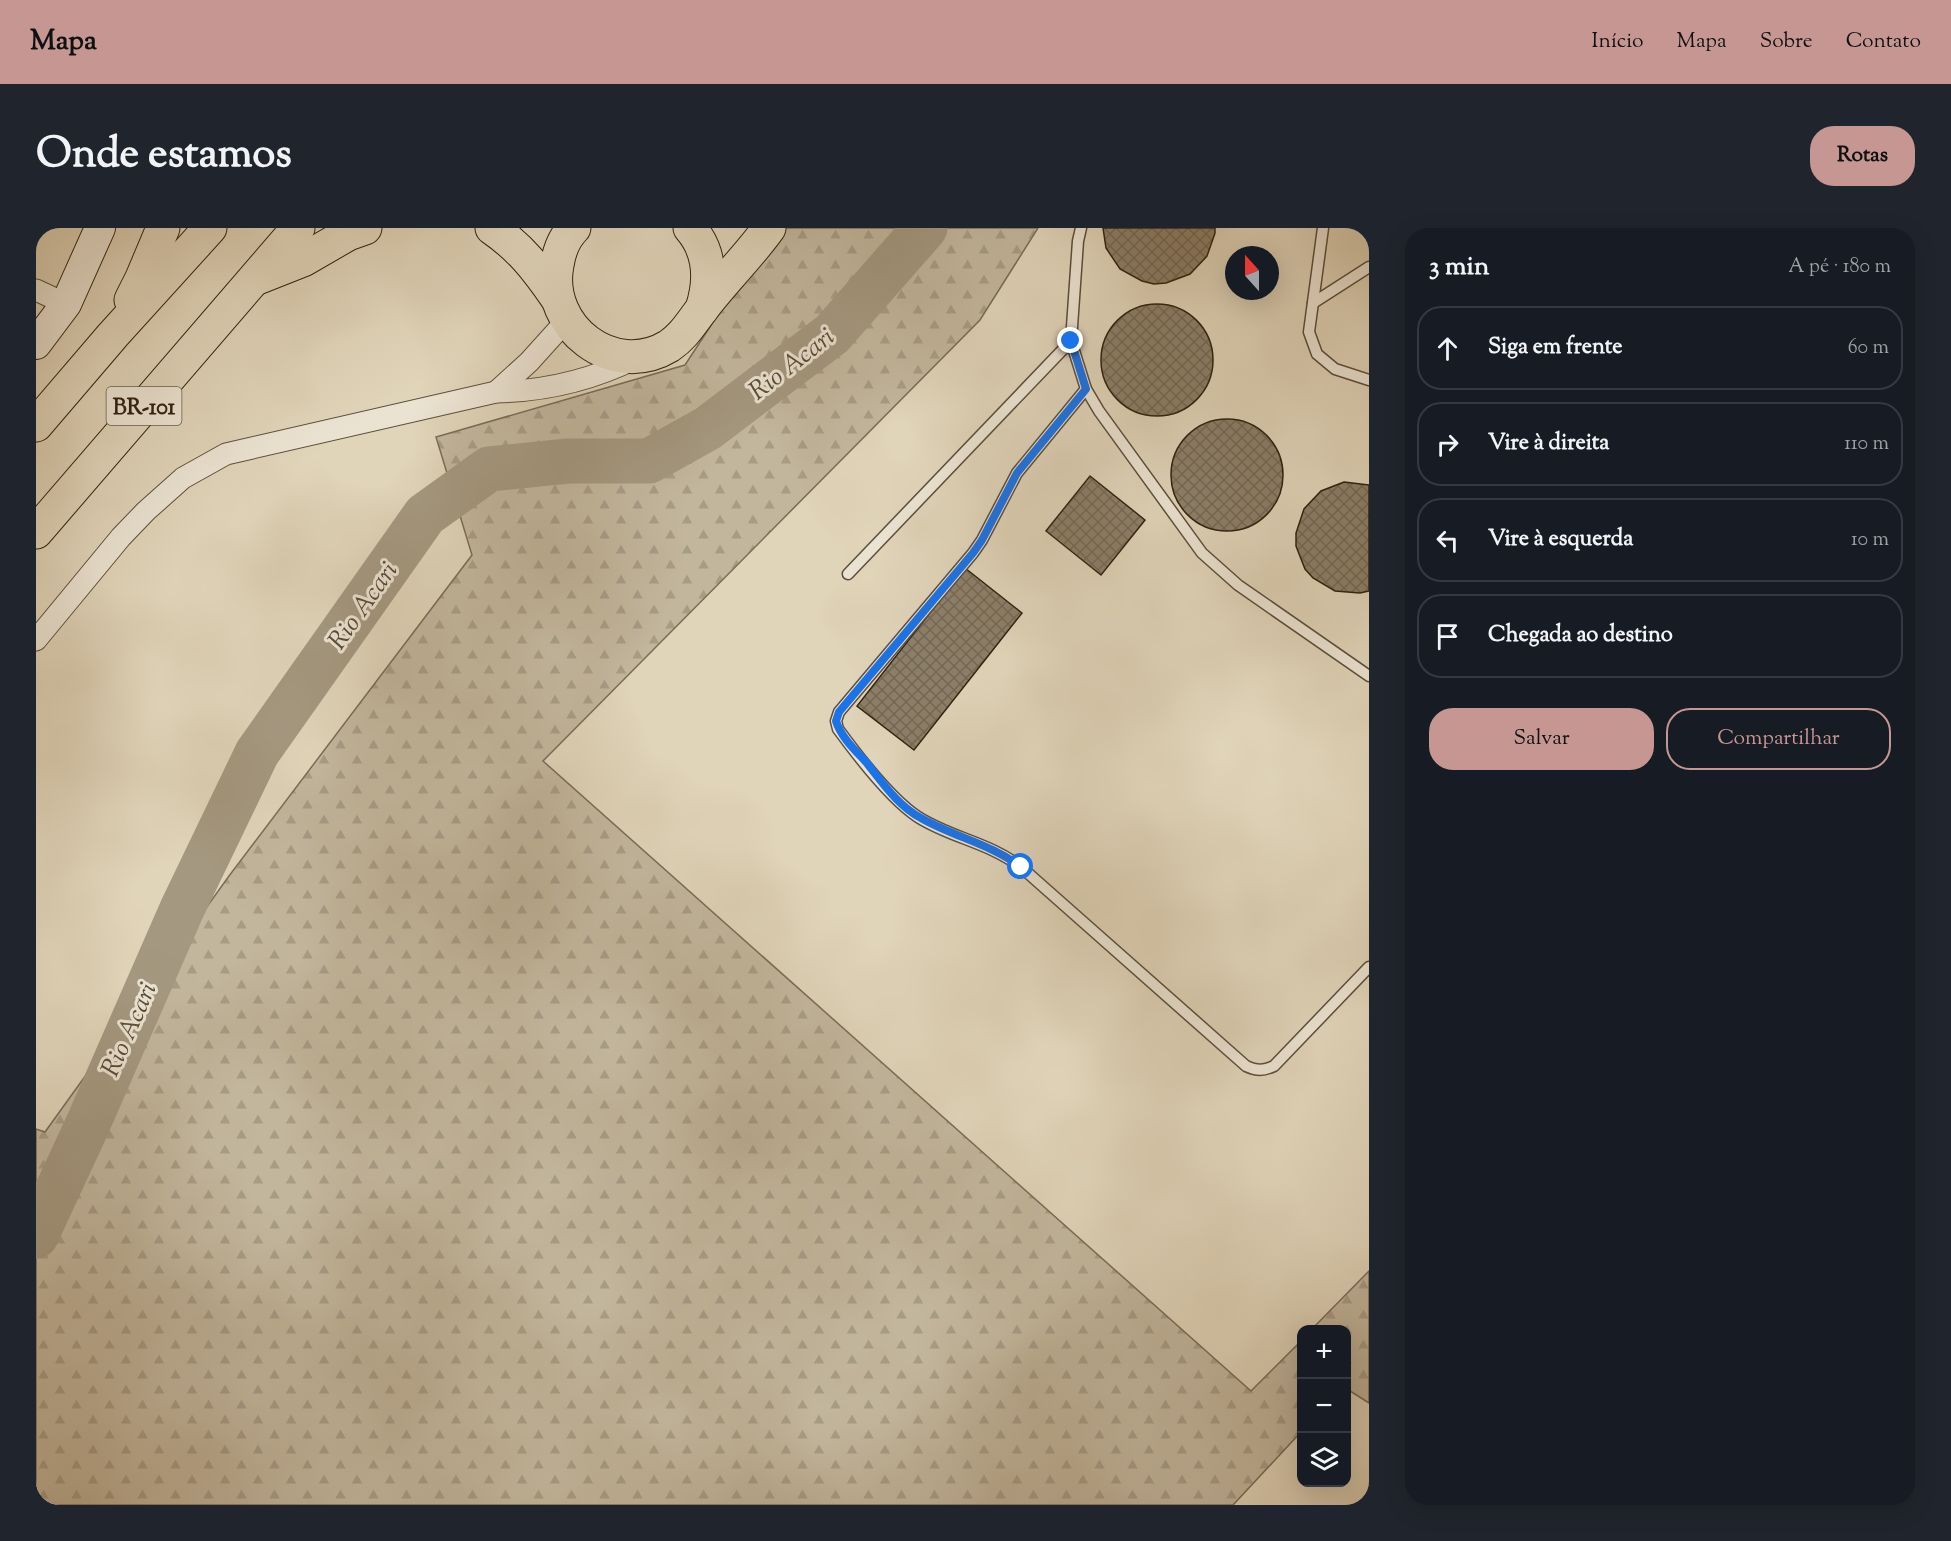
<!DOCTYPE html>
<html lang="pt">
<head>
<meta charset="utf-8">
<style>
	:root { --surface:#171b24; --page:#20242c; --text:#f1f3f6; --muted:#9ea1a6; --line:#363941; --accent:#c59692 }
	body { margin:0; font-family:"Sorts Mill Goudy",serif; background:var(--page); color:var(--text) }
	.controls { position:absolute; right:18px; bottom:18px; display:grid; overflow:hidden; border-radius:12px; box-shadow:0 6px 24px #0002 }
	.controls button { width:54px; height:54px; display:grid; place-items:center; padding:0; border:0; border-bottom:2px solid var(--line); background:var(--surface); color:var(--text); font:30px sans-serif }
	.compass { position:absolute; left:1189px; top:18px; width:54px; height:54px; border-radius:50%; background:var(--surface); box-shadow:0 6px 24px #0002; rotate:339deg }
	.stop { position:absolute; width:18px; height:18px; margin:-14px; border:4px solid #1a73e8; border-radius:50%; background:#fff }
	.stop.end { background:#1a73e8; border-color:#fff; box-shadow:0 2px 6px #0008 }
	.list { margin:0; padding:0; list-style:none }
	h2 { display:flex; justify-content:space-between; align-items:center; height:78px; margin:0; padding:0 24px; font-size:26px }
	h2 small { font-size:20px; font-weight:400; color:var(--muted) }
	.list li { display:grid; grid-template-columns:39px 1fr auto; gap:18px; align-items:center; box-sizing:border-box; height:84px; margin:0 12px 12px; padding:0 12px; border:2px solid var(--line); border-radius:24px }
	.list b { display:block; font-size:22px; white-space:nowrap }
	.list em { font-size:20px; font-style:normal; color:var(--muted) }
	.actions { display:flex; gap:12px; padding:18px 24px }
	.actions a { flex:1; padding:14px 0; border:2px solid var(--accent); border-radius:24px; text-align:center; font-size:21px; color:var(--accent) }
	.actions .main { background:var(--accent); color:#111 }
	.icon { flex:none; width:33px; height:33px; fill:none; stroke:currentColor; stroke-width:2; stroke-linecap:round; stroke-linejoin:round }
	.map { position:relative; flex:none; width:1333px; height:1277px; overflow:hidden; border-radius:24px }
	header { display:flex; align-items:center; gap:36px; box-sizing:border-box; height:84px; padding:0 30px; background:var(--accent); color:#111 }
	header strong { font-size:28px }
	nav { display:flex; gap:33px; margin-inline-start:auto; font-size:21px }
	.intro { display:flex; align-items:center; justify-content:space-between; box-sizing:border-box; height:144px; padding:0 36px }
	h1 { margin:0; font-size:42px }
	.button { padding:15px 27px; border-radius:24px; background:var(--accent); color:#111; font-size:21px; font-weight:700 }
	main { display:flex; gap:36px; padding:0 36px }
	aside { flex:1; background:var(--surface); border-radius:24px; box-shadow:0 6px 24px #0002 }
	.map>svg:first-child { display:block }
</style>
</head>
<body>
<header>
<strong>Mapa</strong>
<nav><a>Início</a><a>Mapa</a><a>Sobre</a><a>Contato</a></nav>
</header>
<div class="intro"><h1>Onde estamos</h1><a class="button">Rotas</a></div>
<main>
<div class="map">
<svg width="1333" height="1277" viewBox="0 0 1333 1277">
	<defs>
		<pattern id="forest-firs" width="22" height="20" patternUnits="userSpaceOnUse" patternTransform="scale(1.5)"><rect width="22" height="20" fill="#c2b69d"/><path d="M5 1l3.5 6h-7zM16 11l3.5 6h-7z" fill="#a79c86"/></pattern>
		<pattern id="building-cross-hatch" width="8" height="8" patternUnits="userSpaceOnUse" patternTransform="scale(1.5)"><rect width="8" height="8" fill="#8c7f69"/><path d="M0 0l8 8M0 8l8-8" fill="none" stroke="#736855"/></pattern>
	</defs>
	<rect width="100%" height="100%" fill="#e0d4b9"/>
	<filter id="stains"><feTurbulence type="fractalNoise" baseFrequency=".00333" numOctaves="4"/><feColorMatrix values="0 0 0 0 .2 0 0 0 0 .09 0 0 0 0 .02 0 0 0 .5 -.17"/></filter>
	<radialGradient id="worn" r=".72"><stop offset=".6" stop-color="#630" stop-opacity="0"/><stop offset="1" stop-color="#630" stop-opacity=".3"/></radialGradient>
	<g fill="url(#forest-firs)" stroke="#796c58" stroke-width="1.5">
		<path d="M746,0H1002L944,92L507,533L1215,1163L1265,1113V1204L1197,1277H0V901L9,904L193,648L436,327L400,209L649,137L693,70Z"/>
		<path d="M1333,1043V1175L1311,1161L1310,1102L1276,1101Z"/>
	</g>
	<g fill="none" stroke-linecap="round" stroke-linejoin="round">
		<path stroke="#a49880" stroke-width="45" d="M0,1008L51,898L146,681L221,525L389,287L453,241L532,233H613L672,200L796,106L889,0"/>
	</g>
	<g fill="url(#building-cross-hatch)" stroke="#302312" stroke-width="1.5">
		<path d="M1067,0H1179V5L1171,28L1154,46L1130,55L1118,56L1106,53L1084,41L1070,20Z"/>
		<circle cx="1121" cy="132" r="56"/>
		<circle cx="1191" cy="247" r="56"/>
		<path d="M1054,248L1109,292L1065,347L1010,303Z"/>
		<path d="M1308,254L1333,257V363L1324,365L1299,363L1277,350L1269,341L1260,318V305L1268,281L1285,263Z"/>
		<path d="M929,340L986,385L878,522L821,478Z"/>
	</g>
	<g fill="none" stroke-linecap="round" stroke-linejoin="round">
		<defs>
			<g id="lane">
				<path d="M1045,0L1042,13L1035,113L1050,161L1063,183L1166,325L1202,357L1333,448"/>
				<path d="M1287,0L1273,104L1281,126L1299,141L1333,152"/>
				<path d="M1277,75L1333,39"/>
				<path d="M1050,161L981,245L946,312L937,325L803,484L800,493L802,501C821,527 856,572 882,589C915,610 952,614 985,639L1210,838C1221,843 1227,843 1238,838L1333,739"/>
				<path d="M812,346L1035,113"/>
			</g>
			<g id="street">
				<path d="M0,62L30,76"/>
				<path d="M460,164L493,134L530,93"/>
				<path d="M0,412L85,309L110,283L147,250L190,226L460,164C510,163 556,152 600,130"/>
			</g>
			<path id="secondary" d="M0,116L30,76L64,0"/>
			<g id="primary">
				<path d="M538,0C528,10 523,24 521,37C509,99 577,152 633,118C648,108 655,95 666,81C687,53 713,28 733,0"/>
				<path d="M654,0C675,24 675,53 666,81"/>
			</g>
			<g id="highway">
				<path d="M456,0C485,20 501,41 521,70"/>
				<path d="M219,51L267,32L312,6L329,0"/>
				<path d="M95,72L106,50L127,0"/>
				<path d="M0,197L77,107L174,0"/>
				<path d="M0,304L262,0"/>
			</g>
		</defs>
		<use href="#lane" stroke="#5c4f3c" stroke-width="13"/>
		<use href="#street" stroke="#5c4f3c" stroke-width="23"/>
		<use href="#secondary" stroke="#302312" stroke-width="32"/>
		<use href="#primary" stroke="#302312" stroke-width="35"/>
		<use href="#highway" stroke="#302312" stroke-width="35"/>
		<use href="#lane" stroke="#ebe3d2" stroke-width="10"/>
		<use href="#street" stroke="#ebe3d2" stroke-width="21"/>
		<use href="#secondary" stroke="#ebe3d2" stroke-width="30"/>
		<use href="#primary" stroke="#e0d4b9" stroke-width="33"/>
		<use href="#highway" stroke="#e0d4b9" stroke-width="33"/>
	</g>
	<g fill="none" stroke-linecap="round" stroke-linejoin="round">
		<path stroke="#1a73e8" stroke-width="8" d="M985,639C955,616 918,609 885,590C862,578 846,554 830,534C819,522 805,509 800,493L803,484L937,325L946,312L981,245L1050,161L1035,113"/>
	</g>
	<g text-anchor="middle" stroke-width="6" stroke-linejoin="round" paint-order="stroke">
		<rect fill="#ebe3d2" stroke="#685d4c" stroke-width="1.5" x="70.5" y="159" width="75" height="38" rx="4.5"/>
		<g font-size="22" font-weight="bold" fill="#302312">
			<text x="108" y="186">BR-101</text>
		</g>
		<g font-size="26" font-style="italic" fill="#594c38" stroke="#ebe3d2">
			<text transform="translate(755 135) rotate(-38)" y="9">Rio Acari</text>
			<text transform="translate(326 377) rotate(-55)" y="9">Rio Acari</text>
			<text transform="translate(92 801) rotate(-66)" y="9">Rio Acari</text>
		</g>
	</g>
	<rect width="100%" height="100%" filter="url(#stains)"/>
	<rect width="100%" height="100%" fill="url(#worn)"/>
</svg>
<div class="controls">
<button>+</button>
<button>−</button>
<button><svg class="icon" aria-label="layers" viewBox="0 0 24 24"><path d="M12 4l9 5-9 5-9-5zM3 14l9 5 9-5"/></svg></button>
</div>
<svg class="compass" viewBox="-18 -18 36 36"><path d="M0-13l5 13h-10z" fill="#e53935"/><path d="M0 13l5-13h-10z" fill="#9ea1a6"/></svg>
<div class="stop" style="left:985px;top:639px"></div>
<div class="stop end" style="left:1035px;top:113px"></div>
</div>
<aside>
<h2>3 min<small>A pé · 180 m</small></h2>
<ul class="list">
<li><svg class="icon" aria-label="ahead" viewBox="0 0 24 24"><path d="M12 20V5M6 11l6-6 6 6"/></svg><div><b>Siga em frente</b></div><em>60 m</em></li>
<li><svg class="icon" aria-label="right" viewBox="0 0 24 24"><path d="M7 20v-9h11M14 6l5 5-5 5"/></svg><div><b>Vire à direita</b></div><em>110 m</em></li>
<li><svg class="icon" aria-label="left" viewBox="0 0 24 24"><path d="M17 20v-9H6M10 6l-5 5 5 5"/></svg><div><b>Vire à esquerda</b></div><em>10 m</em></li>
<li><svg class="icon" aria-label="arrive" viewBox="0 0 24 24"><path d="M6 21V4h12l-3 4 3 4H6"/></svg><div><b>Chegada ao destino</b></div></li>
</ul>
<div class="actions"><a class="main">Salvar</a><a>Compartilhar</a></div>
</aside>
</main>
</body>
</html>
